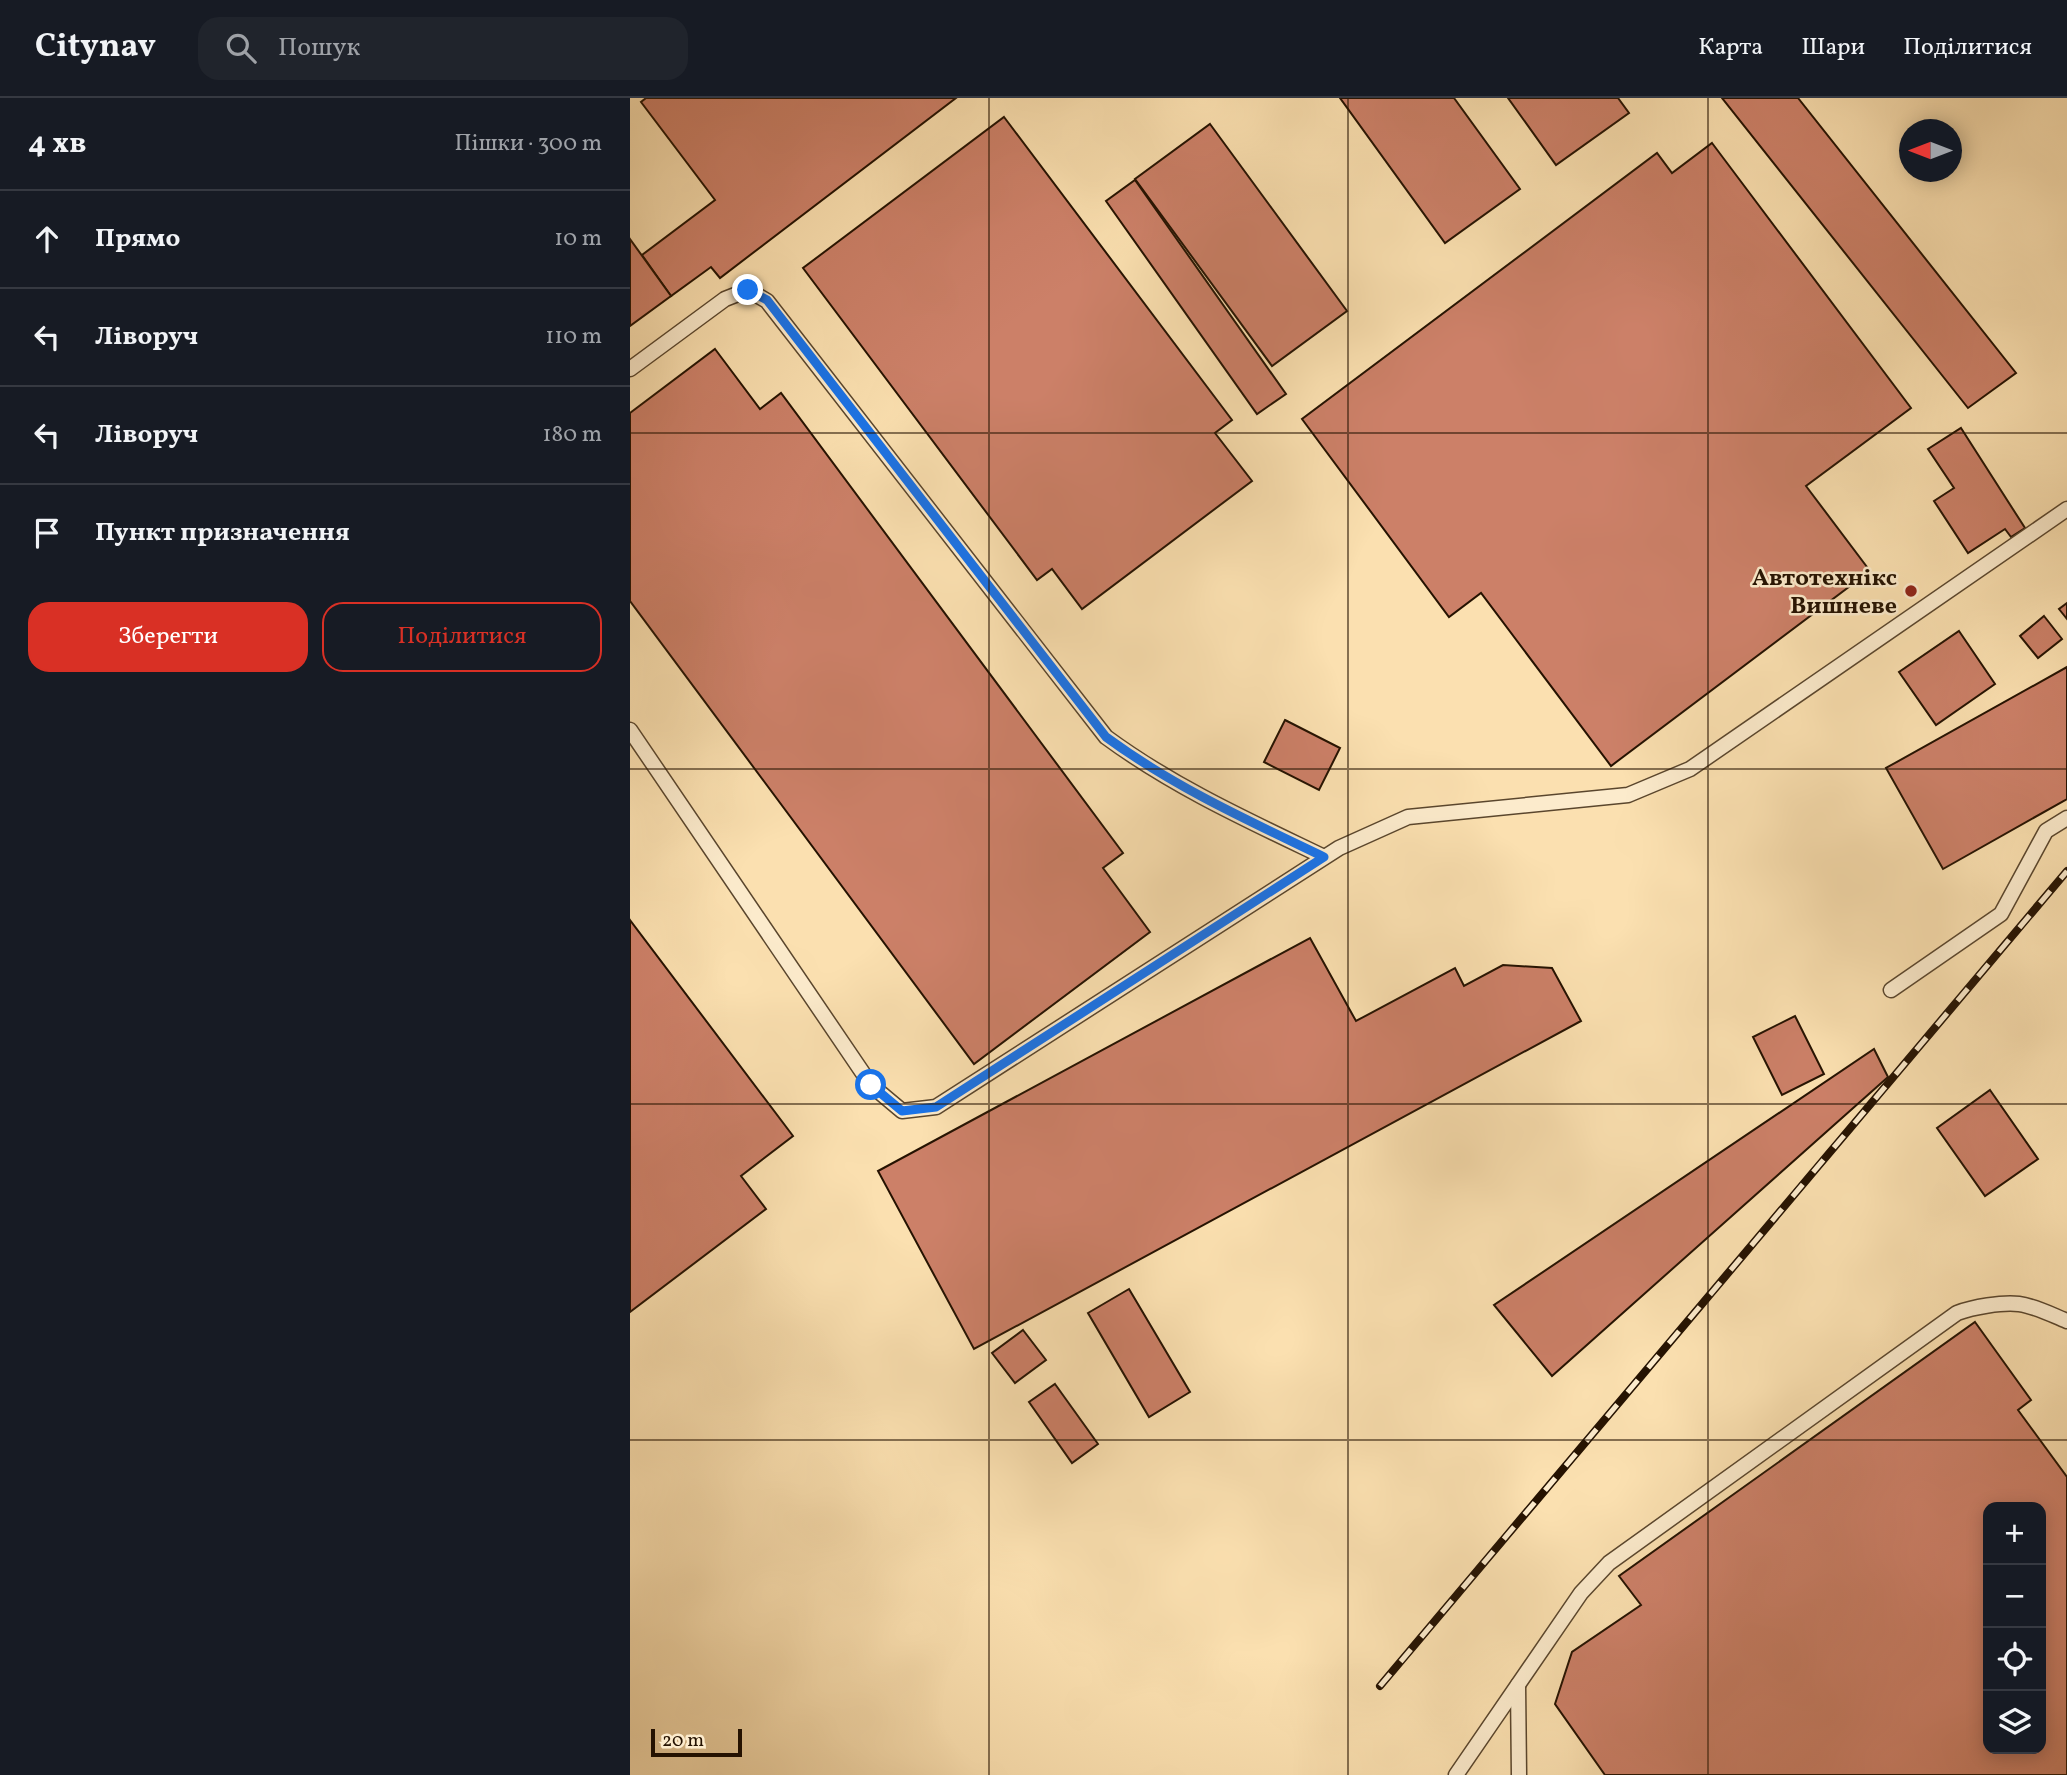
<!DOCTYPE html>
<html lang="uk">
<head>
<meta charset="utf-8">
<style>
	:root { --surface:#171b24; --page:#20242c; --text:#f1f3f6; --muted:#9ea1a6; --line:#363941; --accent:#d93025 }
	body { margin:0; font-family:Vollkorn,serif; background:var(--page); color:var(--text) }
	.controls { position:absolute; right:21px; bottom:21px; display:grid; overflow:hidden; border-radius:14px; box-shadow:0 4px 18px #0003 }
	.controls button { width:63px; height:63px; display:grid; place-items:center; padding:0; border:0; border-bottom:2px solid var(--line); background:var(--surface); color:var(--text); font:35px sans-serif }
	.compass { position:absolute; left:1269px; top:21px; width:63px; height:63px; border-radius:50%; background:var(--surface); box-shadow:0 4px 18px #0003; rotate:270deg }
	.scale { position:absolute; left:21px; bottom:18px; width:91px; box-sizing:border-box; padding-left:7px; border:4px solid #251201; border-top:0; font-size:19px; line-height:24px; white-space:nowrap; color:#251201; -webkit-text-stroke:5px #fcebcc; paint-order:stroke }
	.stop { position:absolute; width:21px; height:21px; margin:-16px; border:5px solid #1a73e8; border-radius:50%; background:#fff }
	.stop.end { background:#1a73e8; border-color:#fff; box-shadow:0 2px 7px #0008 }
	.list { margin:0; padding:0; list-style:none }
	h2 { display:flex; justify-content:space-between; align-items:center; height:91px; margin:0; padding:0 28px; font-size:30px }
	h2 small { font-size:23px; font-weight:400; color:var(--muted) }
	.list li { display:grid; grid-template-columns:46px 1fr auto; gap:21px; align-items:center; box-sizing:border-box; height:98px; padding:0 28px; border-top:2px solid var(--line) }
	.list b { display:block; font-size:26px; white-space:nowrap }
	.list em { font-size:23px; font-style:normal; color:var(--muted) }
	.actions { display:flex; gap:14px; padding:21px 28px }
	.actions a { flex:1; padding:16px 0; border:2px solid var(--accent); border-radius:21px; text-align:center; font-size:24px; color:var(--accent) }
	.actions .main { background:var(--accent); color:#fff }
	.icon { flex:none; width:38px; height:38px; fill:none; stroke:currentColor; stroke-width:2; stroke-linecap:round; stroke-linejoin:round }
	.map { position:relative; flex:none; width:1437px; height:1677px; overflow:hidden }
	header { display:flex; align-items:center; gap:42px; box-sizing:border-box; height:98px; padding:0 35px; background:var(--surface); border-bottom:2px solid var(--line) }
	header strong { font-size:33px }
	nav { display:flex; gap:38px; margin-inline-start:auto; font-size:24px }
	.search { width:490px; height:63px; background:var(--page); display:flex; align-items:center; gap:18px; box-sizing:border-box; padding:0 24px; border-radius:21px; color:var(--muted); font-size:26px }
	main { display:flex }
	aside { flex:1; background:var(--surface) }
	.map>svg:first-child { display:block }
</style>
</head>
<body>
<header>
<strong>Citynav</strong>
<div class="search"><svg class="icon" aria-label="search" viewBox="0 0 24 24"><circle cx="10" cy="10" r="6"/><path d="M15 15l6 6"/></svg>Пошук</div>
<nav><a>Карта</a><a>Шари</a><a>Поділитися</a></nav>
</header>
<main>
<aside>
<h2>4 хв<small>Пішки · 300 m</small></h2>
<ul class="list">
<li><svg class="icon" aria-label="ahead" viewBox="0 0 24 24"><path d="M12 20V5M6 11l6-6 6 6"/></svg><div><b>Прямо</b></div><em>10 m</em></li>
<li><svg class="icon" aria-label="left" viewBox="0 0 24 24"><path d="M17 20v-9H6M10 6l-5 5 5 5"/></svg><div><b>Ліворуч</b></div><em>110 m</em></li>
<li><svg class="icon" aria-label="left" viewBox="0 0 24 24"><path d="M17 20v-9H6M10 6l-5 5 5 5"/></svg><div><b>Ліворуч</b></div><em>180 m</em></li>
<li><svg class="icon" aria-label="arrive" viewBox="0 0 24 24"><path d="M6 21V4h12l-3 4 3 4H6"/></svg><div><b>Пункт призначення</b></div></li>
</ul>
<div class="actions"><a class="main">Зберегти</a><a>Поділитися</a></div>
</aside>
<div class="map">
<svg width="1437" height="1677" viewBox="0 0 1437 1677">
	<rect width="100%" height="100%" fill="#fbe0b0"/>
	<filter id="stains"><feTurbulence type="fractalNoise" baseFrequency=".00286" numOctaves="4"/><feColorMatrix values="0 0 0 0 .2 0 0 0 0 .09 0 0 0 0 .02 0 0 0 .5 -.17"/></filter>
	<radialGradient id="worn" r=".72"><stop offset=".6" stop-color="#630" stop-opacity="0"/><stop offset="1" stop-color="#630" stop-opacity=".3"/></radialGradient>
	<g fill="#cc8068" stroke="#251201" stroke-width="2" fill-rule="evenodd">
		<path d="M16,0H326L90,180L81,169L41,198L12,157L85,102L11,4Z"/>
		<path d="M710,0H824L890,91L815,145Z"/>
		<path d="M878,0H988L999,15L926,67Z"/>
		<path d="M1092,0H1168L1386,275L1338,310Z"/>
		<path d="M374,19L602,322L585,335L622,383L452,511L422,471L407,482L173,170Z"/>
		<path d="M580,26L717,213L642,268L505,81Z"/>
		<path d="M1082,45L1281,310L1176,388L1240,473L981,668L851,495L819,519L672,321L1027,55L1042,75Z"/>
		<path d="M505,82L656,296L627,316L476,103Z"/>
		<path d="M0,141L41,198L0,228Z"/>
		<path d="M85,251L130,311L151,295L493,755L473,770L520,834L344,966L0,503V315Z"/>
		<path d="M1331,330L1395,430L1381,439L1375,431L1338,455L1304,403L1324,390L1298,351Z"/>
		<path d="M1437,505V521L1429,511Z"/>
		<path d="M1414,518L1432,541L1408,560L1390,538Z"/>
		<path d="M1329,533L1365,586L1306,627L1269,574Z"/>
		<path d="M1437,569V701L1313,771L1256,670Z"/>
		<path d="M655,622L710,650L689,692L634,664Z"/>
		<path d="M0,822L163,1038L111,1078L136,1111L0,1214Z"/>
		<path d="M680,840L726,923L825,870L834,888L873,867L922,870L951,923L344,1251L248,1073Z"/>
		<path d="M1165,918L1194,976L1152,997L1123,939Z"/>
		<path d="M1244,951L1258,979L922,1278L864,1207Z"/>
		<path d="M1360,992L1408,1061L1355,1098L1307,1030Z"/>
		<path d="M499,1191L560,1294L519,1319L458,1215Z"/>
		<path d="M1345,1224L1401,1302L1388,1312L1437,1379V1677H975L925,1606L942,1554L1011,1507L989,1478ZM1358,1409H1411V1651H1358Z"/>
		<path d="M393,1232L416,1262L385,1285L362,1255Z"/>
		<path d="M425,1286L468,1346L442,1365L399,1304Z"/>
	</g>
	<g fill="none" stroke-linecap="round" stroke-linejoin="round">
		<defs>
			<g id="service">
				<path d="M0,271L95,201L118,192L137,203L476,639C544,689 619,723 694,759"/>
				<path d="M0,632L241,987L272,1013L306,1009L709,750L778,719L998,697L1060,671L1437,411"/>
				<path d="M1261,892L1371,816L1416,733L1437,720"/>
				<path d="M888,1587L889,1677"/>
				<path d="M826,1677L951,1495L979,1465L1327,1215C1343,1209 1372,1204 1389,1206C1405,1208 1422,1217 1437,1223"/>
			</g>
		</defs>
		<use href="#service" stroke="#5a462d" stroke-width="17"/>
		<use href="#service" stroke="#fcebcc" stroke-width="14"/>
		<defs>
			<path id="rail" d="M750,1588L1437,773"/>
		</defs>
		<use href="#rail" stroke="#251201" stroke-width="8"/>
		<use href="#rail" stroke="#fcebcc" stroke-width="5" stroke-dasharray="16" stroke-linecap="butt"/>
	</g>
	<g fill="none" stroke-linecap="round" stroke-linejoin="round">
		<path stroke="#1a73e8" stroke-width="9" d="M118,192L137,202L476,639C544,689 619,723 694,759L306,1009L272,1013L241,987"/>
	</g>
	<path fill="none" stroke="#251201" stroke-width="2" stroke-opacity="0.55" d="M359,0V1677M718,0V1677M1078,0V1677M0,335H1437M0,671H1437M0,1006H1437M0,1342H1437"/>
	<circle fill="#8f2418" stroke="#fcebcc" stroke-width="2.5" cx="1281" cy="493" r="7"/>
	<g text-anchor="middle" stroke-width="5" stroke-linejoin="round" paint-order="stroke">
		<g font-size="24" font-weight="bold" fill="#251201" stroke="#fcebcc" text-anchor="end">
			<text x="1267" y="487">Автотехнікс<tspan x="1267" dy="28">Вишневе</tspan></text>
		</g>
	</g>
	<rect width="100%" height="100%" filter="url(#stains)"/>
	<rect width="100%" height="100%" fill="url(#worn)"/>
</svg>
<div class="controls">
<button>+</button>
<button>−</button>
<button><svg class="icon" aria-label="locate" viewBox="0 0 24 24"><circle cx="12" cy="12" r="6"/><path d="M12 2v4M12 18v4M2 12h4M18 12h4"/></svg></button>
<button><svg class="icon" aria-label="layers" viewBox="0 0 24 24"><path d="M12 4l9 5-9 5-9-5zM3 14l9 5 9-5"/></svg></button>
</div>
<svg class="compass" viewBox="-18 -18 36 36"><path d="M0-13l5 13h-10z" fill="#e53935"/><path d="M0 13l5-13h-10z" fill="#9ea1a6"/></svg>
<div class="scale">20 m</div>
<div class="stop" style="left:241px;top:987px"></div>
<div class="stop end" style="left:118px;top:192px"></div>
</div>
</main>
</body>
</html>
